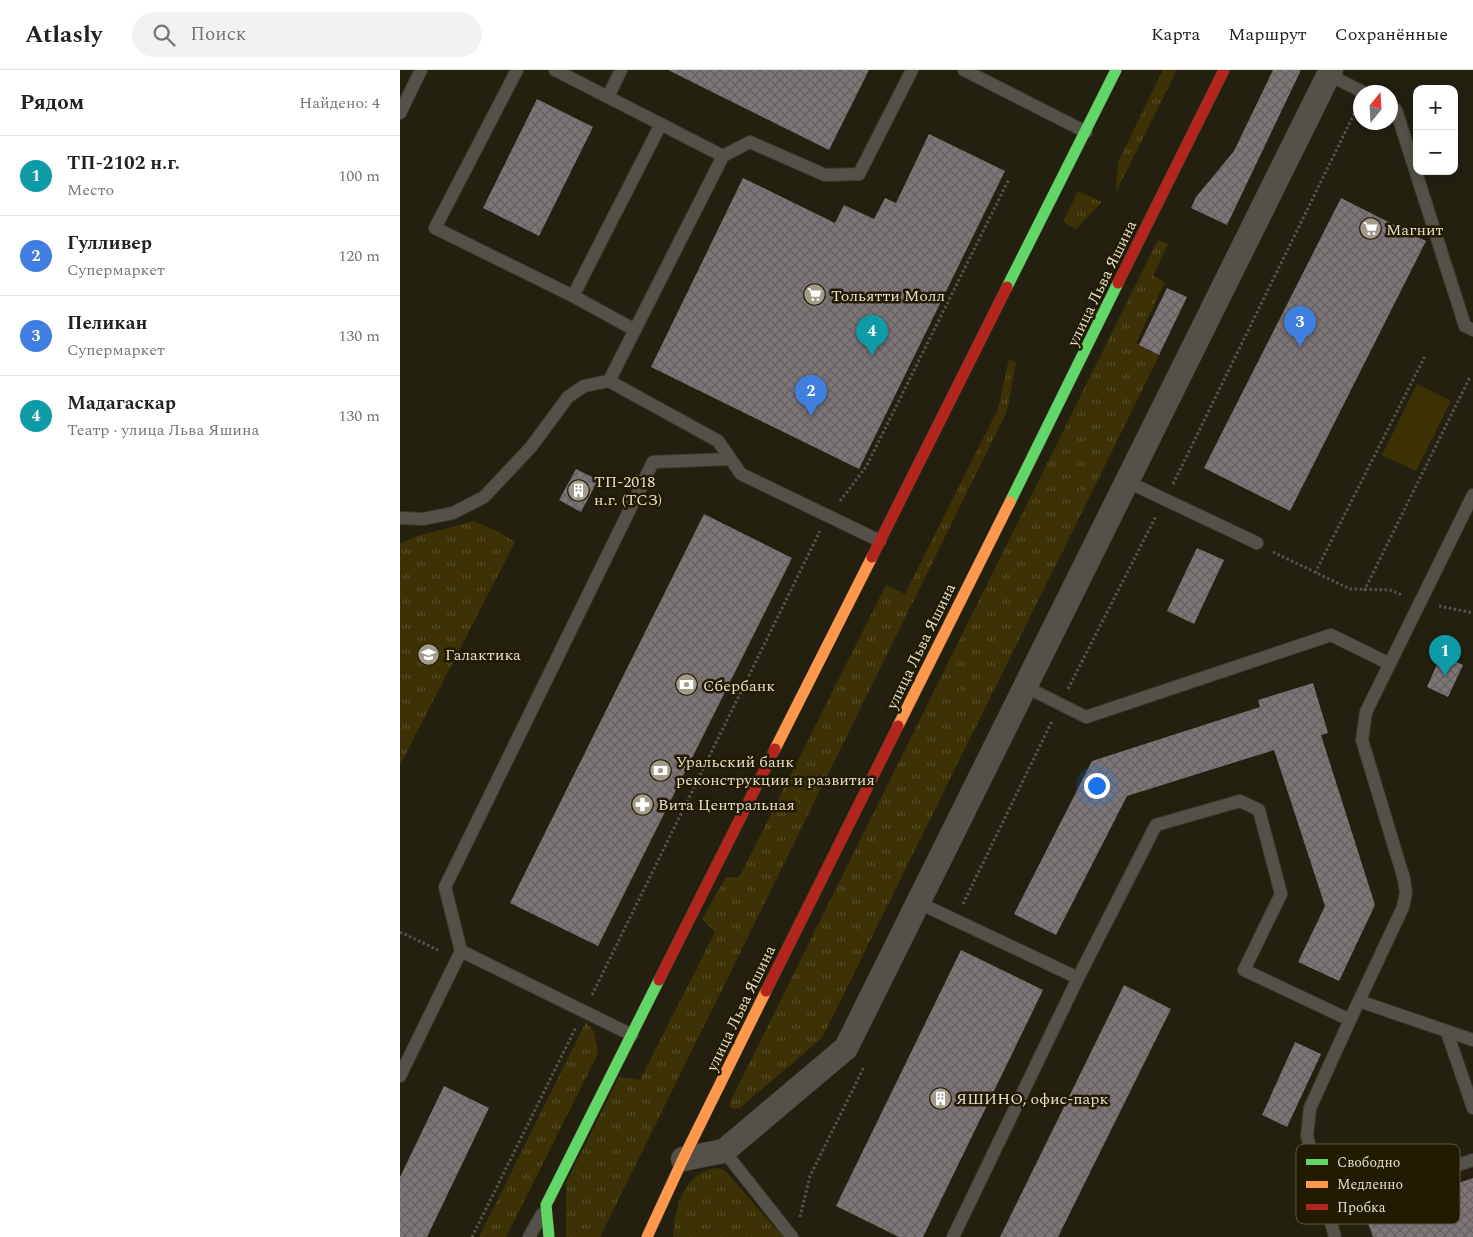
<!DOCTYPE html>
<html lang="ru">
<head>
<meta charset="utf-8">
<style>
	:root { --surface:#fff; --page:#f2f2f2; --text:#222; --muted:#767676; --line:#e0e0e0; --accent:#5b5851 }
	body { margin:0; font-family:Spectral,serif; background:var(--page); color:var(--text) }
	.controls { position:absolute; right:15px; top:15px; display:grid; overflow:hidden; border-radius:10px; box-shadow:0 2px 12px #0003 }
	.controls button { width:45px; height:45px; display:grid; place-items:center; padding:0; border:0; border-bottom:1px solid var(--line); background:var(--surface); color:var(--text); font:25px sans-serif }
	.compass { position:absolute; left:953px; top:15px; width:45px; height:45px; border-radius:50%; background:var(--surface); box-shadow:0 2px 12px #0003; rotate:18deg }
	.you { position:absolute; left:696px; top:715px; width:18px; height:18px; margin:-12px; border:4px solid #fff; border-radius:50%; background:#1a73e8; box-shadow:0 0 0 8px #1a73e833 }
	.badge { display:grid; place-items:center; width:32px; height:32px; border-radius:50%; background:var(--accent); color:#fff; font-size:16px; font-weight:700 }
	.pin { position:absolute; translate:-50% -41px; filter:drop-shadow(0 1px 2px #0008) }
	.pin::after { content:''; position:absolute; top:26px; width:18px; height:15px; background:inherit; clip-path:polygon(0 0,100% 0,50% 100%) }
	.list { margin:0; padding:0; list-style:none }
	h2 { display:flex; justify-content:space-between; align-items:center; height:65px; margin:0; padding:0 20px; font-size:21px }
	h2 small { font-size:16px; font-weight:400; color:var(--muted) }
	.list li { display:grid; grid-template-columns:32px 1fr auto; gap:15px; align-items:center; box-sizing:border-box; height:80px; padding:0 20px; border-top:1px solid var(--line) }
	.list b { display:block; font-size:19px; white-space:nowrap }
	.list p { margin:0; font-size:16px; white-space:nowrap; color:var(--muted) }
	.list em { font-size:16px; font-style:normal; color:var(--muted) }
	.icon { flex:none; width:28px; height:28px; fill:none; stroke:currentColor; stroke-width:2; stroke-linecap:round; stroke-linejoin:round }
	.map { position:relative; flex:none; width:1073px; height:1167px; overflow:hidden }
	header { display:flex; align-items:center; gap:30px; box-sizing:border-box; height:70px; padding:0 25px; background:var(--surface); border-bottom:1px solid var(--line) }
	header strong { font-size:24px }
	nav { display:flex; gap:28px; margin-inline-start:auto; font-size:18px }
	.search { width:350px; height:45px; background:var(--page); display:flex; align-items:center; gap:12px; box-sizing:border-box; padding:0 18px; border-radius:28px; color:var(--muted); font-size:19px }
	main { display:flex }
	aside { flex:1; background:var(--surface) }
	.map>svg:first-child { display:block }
</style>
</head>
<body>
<header>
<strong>Atlasly</strong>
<div class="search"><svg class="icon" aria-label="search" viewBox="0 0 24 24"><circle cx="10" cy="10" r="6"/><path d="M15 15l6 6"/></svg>Поиск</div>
<nav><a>Карта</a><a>Маршрут</a><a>Сохранённые</a></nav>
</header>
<main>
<aside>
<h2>Рядом<small>Найдено: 4</small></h2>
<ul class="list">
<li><span class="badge" style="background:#0f9aa8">1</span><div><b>ТП-2102 н.г.</b><p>Место</p></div><em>100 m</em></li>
<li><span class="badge" style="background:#3f7fe0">2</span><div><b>Гулливер</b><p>Супермаркет</p></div><em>120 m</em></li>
<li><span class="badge" style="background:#3f7fe0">3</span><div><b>Пеликан</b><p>Супермаркет</p></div><em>130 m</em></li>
<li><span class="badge" style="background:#0f9aa8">4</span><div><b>Мадагаскар</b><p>Театр · улица Льва Яшина</p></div><em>130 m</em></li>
</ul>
</aside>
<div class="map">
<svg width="1073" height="1167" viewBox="0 0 1073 1167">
	<defs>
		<pattern id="grass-tufts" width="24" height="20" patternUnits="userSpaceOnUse" patternTransform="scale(1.25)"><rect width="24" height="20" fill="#3c3206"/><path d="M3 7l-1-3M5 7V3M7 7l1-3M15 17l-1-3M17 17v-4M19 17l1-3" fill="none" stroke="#584f29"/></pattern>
		<pattern id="building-cross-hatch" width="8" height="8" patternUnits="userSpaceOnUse" patternTransform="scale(1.25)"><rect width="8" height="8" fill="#7d7577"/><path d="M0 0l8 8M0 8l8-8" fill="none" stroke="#666160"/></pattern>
	</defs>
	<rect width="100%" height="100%" fill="#242010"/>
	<g fill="url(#grass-tufts)">
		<path d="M763,0H777L716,122L718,92Z"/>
		<path d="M678,121L702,132L676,159L663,152Z"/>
		<path d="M758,170L768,174L753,206L765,212L736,273L759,286L422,968L340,1038L333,1039L330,1037V1032Z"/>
		<path d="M609,289L616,292L607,341L200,1167H166V1113L219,1007L240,1010L315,862L302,849L326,807L339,808L486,515L505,524L598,339Z"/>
		<path d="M74,451L99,462L115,472L0,695V474L14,467Z"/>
		<path d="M186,952L194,962L198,983L106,1167H79Z"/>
		<path d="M313,1098L321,1099L326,1102L383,1167H273C275,1139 281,1107 313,1098Z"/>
	</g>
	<path fill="#3c3206" d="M1017,314L1051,331L1016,401L982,385Z"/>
	<g fill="url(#building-cross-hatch)">
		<path d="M268,0H469L429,80Z"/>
		<path d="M873,0H901L827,155L791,138L796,127L834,81Z"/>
		<path d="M137,29L193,57L139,166L83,138Z"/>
		<path d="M529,64L605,101L459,399L251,297L343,108L435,153L444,135L474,149L485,128L496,133Z"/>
		<path d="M941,128L1026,171L890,441L804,398Z"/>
		<path d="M767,218L787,227L759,285L739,275Z"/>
		<path d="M176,399L198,410L181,442L159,430Z"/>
		<path d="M304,444L392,488L198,876L110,833Z"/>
		<path d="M797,478L824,490L794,554L767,541Z"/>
		<path d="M1041,585L1063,595L1048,627L1027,617Z"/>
		<path d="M913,613L928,663L921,665L975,835L939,911L898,892L925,836L874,680L727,726L656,865L614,844L692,691L860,637L858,630Z"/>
		<path d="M561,880L643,920L523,1167H499L436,1136Z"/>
		<path d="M724,915L771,939L658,1167H600Z"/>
		<path d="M895,972L921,984L887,1057L862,1045Z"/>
		<path d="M44,1016L89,1038L27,1167H0V1107Z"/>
		<path d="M1073,1108V1167H973L965,1145Z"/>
	</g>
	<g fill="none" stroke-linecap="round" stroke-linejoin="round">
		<defs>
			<g id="lane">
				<path d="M117,0L35,158L173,226L261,54"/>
				<path d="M155,0L323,86L209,311"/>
				<path d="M564,0L686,62"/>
				<path d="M929,5L963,22"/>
				<path d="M208,27L221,0"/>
				<path d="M991,37L996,40L1065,256L1073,260"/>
				<path d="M0,43L21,0"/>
				<path d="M323,86L350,72L425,105L459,104L512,0"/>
				<path d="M173,226L235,260"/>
				<path d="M726,411L857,473"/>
				<path d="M0,448L23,449L53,443L84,427L131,377L168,327L184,316L209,311L318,371L341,404L480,471"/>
				<path d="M624,616L686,647L931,565L990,594"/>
				<path d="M517,832L678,908"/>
				<path d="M61,881L232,965"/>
				<path d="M959,931L1073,970"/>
				<path d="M1047,962L1073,1038"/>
				<path d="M0,1006L61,881L45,817L253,392L330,389"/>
				<path d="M324,1081L392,1167"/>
				<path d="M927,1139L1073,1090"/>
				<path d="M129,1167L142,1144"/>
				<path d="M553,1167L678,908L756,755L840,731L859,740L881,824L844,900L950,950L1003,837L1006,823L1004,809L962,670L966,642L1073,425"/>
				<path d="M935,1167L907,1066L910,1038L950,950"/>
			</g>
			<path id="street" d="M283,1089L324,1081L446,978L931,0"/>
			<g id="fast">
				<path d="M607,217L716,0"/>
				<path d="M610,432L718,213"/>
				<path d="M149,1167L146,1135L259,910"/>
			</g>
			<g id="slow">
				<path d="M498,656L610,432"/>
				<path d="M375,679L472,487"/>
				<path d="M247,1167L283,1089L366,921"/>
			</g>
			<g id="jam">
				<path d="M718,213L824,0"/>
				<path d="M472,487L607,217"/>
				<path d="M259,910L375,679"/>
				<path d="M366,921L498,656"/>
			</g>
		</defs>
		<use href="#lane" stroke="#3d3a2c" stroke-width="14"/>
		<use href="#street" stroke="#3d3a2c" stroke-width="25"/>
		<use href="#fast" stroke="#3d3a2c" stroke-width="12"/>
		<use href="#slow" stroke="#3d3a2c" stroke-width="12"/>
		<use href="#jam" stroke="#3d3a2c" stroke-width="12"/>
		<g stroke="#545249" stroke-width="3" stroke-dasharray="2.5 2.5" stroke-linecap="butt">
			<path d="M773,414L956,40"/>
			<path d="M440,431L466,397L609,109"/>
			<path d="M873,482L950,519L990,520L1002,525"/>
			<path d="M915,503L1025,286"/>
			<path d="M964,521L1070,307"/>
			<path d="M1039,536L1073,543"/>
			<path d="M668,619L756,446"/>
			<path d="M563,834L652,651"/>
			<path d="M0,862L40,881"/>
			<path d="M192,925L420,461"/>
			<path d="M400,1147L410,1106L464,997"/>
			<path d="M72,1167L176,957"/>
		</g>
		<use href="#lane" stroke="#545148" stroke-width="12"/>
		<use href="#street" stroke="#545148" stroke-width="24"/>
		<use href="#fast" stroke="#63d668" stroke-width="11"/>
		<use href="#slow" stroke="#ff974d" stroke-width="11"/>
		<use href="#jam" stroke="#b3261e" stroke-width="11"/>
	</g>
	<defs>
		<symbol id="supermarket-disc" viewBox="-11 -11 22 22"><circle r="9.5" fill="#a09b8b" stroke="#221b01"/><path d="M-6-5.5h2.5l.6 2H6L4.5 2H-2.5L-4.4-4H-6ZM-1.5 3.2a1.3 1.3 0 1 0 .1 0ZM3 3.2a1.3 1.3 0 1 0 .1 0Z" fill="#fff"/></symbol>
		<symbol id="building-disc" viewBox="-11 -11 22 22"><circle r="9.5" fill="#a09b8b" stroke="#221b01"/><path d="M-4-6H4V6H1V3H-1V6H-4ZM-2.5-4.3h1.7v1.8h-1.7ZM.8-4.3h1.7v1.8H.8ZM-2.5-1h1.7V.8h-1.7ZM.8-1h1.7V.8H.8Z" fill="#fff"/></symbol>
		<symbol id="school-disc" viewBox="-11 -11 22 22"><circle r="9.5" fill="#a09b8b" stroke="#221b01"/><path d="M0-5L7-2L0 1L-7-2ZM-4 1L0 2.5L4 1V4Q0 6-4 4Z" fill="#fff"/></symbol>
		<symbol id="bank-disc" viewBox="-11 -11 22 22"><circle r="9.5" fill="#a09b8b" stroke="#221b01"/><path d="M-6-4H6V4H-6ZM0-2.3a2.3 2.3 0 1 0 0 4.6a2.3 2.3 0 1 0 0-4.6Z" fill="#fff"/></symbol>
		<symbol id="pharmacy-disc" viewBox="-11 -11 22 22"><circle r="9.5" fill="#a09b8b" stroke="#221b01"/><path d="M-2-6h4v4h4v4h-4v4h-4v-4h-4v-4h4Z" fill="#fff"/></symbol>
	</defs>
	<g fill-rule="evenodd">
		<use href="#supermarket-disc" x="958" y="146" width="25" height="25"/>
		<use href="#supermarket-disc" x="402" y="212" width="25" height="25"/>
		<use href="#building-disc" x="166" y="408" width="25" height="25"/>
		<use href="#school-disc" x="16" y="572" width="25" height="25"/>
		<use href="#bank-disc" x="274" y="602" width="25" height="25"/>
		<use href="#bank-disc" x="248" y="688" width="25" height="25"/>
		<use href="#pharmacy-disc" x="230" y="722" width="25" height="25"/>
		<use href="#building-disc" x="528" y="1016" width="25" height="25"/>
	</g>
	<g text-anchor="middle" stroke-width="5" stroke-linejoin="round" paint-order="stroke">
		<g font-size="16" fill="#e2ddcd" stroke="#221b01" text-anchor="start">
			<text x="986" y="165">Магнит</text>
			<text x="431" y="231">Тольятти Молл</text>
			<text x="194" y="417">ТП-2018<tspan x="194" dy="18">н.г. (ТСЗ)</tspan></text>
			<text x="45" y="590">Галактика</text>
			<text x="303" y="621">Сбербанк</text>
			<text x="276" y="697">Уральский банк<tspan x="276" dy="18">реконструкции и развития</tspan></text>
			<text x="258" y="740">Вита Центральная</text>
			<text x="556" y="1034">ЯШИНО, офис-парк</text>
		</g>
		<g font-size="16" fill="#e2ddcd" stroke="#221b01">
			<text transform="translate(701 213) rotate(-64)" y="6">улица Льва Яшина</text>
			<text transform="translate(520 576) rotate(-64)" y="6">улица Льва Яшина</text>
			<text transform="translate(340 938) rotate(-64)" y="6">улица Льва Яшина</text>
		</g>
	</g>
	<rect x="896" y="1074" width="164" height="80" rx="8" fill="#221b01" stroke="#5c553e" stroke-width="1"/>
	<rect x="906" y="1089" width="22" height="6" fill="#63d668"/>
	<rect x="906" y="1111" width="22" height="7" fill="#ff974d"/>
	<rect x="906" y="1134" width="22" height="6" fill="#b3261e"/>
	<g font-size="14" fill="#e2ddcd">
		<text x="937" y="1097">Свободно</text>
		<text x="937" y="1119">Медленно</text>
		<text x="937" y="1142">Пробка</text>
	</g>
</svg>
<div class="controls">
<button>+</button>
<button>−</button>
</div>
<svg class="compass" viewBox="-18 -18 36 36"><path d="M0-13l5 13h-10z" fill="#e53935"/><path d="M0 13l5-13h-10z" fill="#767676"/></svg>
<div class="you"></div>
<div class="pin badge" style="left:1045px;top:606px;background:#0f9aa8">1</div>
<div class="pin badge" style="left:411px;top:346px;background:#3f7fe0">2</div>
<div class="pin badge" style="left:900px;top:277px;background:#3f7fe0">3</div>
<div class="pin badge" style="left:472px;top:286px;background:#0f9aa8">4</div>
</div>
</main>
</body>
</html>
